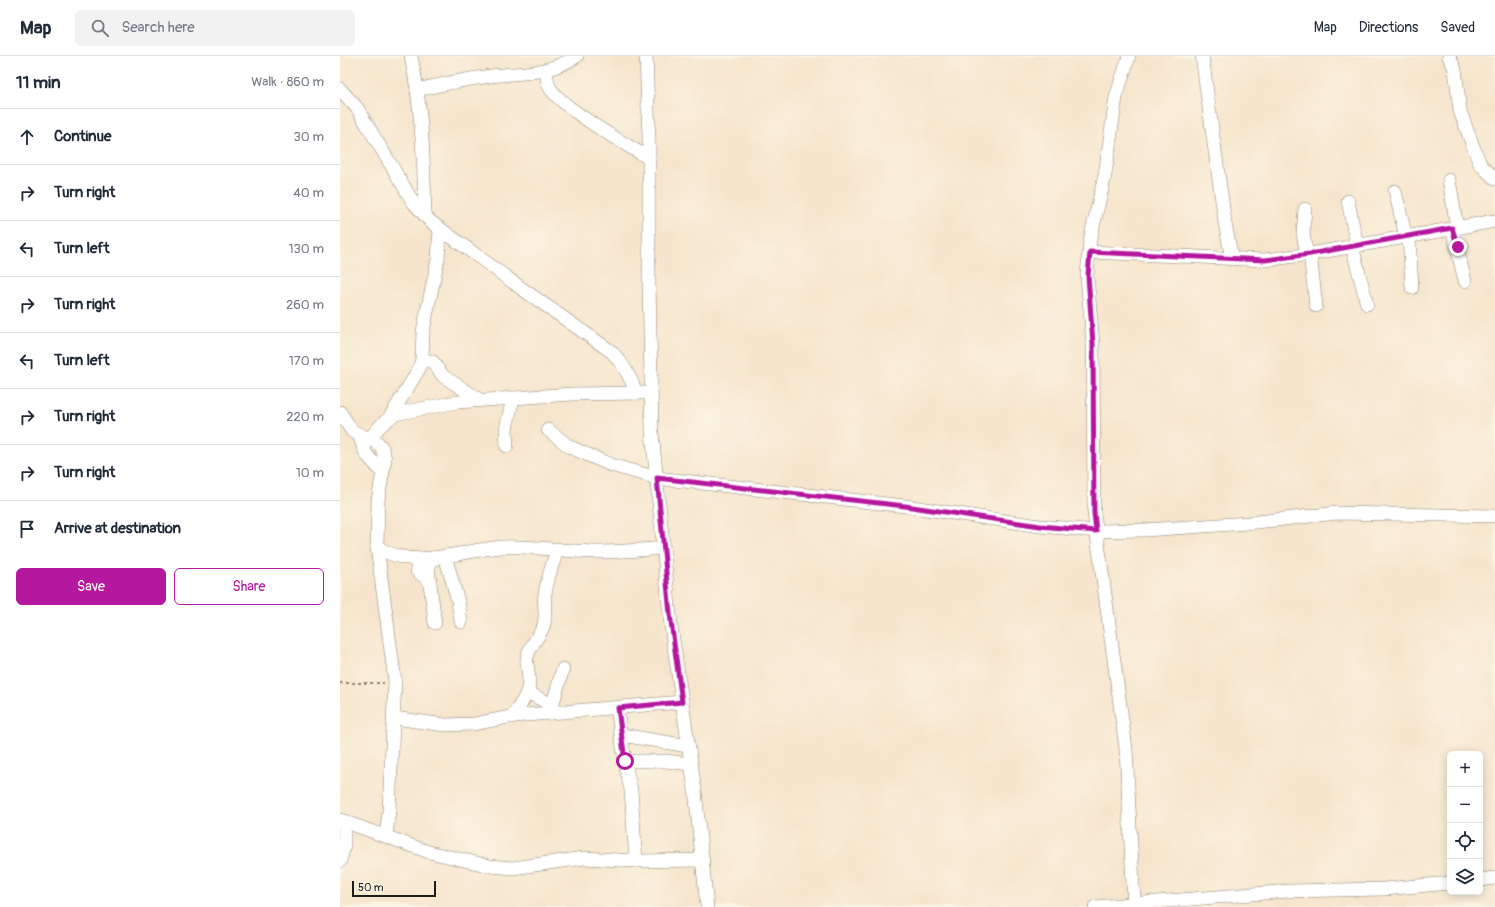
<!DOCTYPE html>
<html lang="en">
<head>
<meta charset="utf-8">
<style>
	:root { --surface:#fff; --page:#f2f2f3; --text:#1f2937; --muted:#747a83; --line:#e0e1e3; --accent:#b5179e }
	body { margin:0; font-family:Pangolin,sans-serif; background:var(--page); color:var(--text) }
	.controls { position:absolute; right:12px; bottom:12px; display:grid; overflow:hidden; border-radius:6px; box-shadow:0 2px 10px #0003 }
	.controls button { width:36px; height:36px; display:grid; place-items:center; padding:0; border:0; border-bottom:1px solid var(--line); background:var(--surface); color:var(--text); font:20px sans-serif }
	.scale { position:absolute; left:12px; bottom:10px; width:84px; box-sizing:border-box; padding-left:4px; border:2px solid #1c1c1c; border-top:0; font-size:11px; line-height:14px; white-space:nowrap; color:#1c1c1c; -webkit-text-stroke:3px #fcf5e5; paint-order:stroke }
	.stop { position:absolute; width:12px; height:12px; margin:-9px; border:3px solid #b5179e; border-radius:50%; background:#fff }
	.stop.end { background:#b5179e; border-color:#fff; box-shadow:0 1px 4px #0008 }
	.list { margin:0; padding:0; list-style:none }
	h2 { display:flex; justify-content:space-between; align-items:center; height:52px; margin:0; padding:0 16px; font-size:17px }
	h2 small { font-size:13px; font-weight:400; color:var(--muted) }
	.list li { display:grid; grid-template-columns:26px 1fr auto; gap:12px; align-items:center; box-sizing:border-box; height:56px; padding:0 16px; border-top:1px solid var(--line) }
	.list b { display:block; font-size:15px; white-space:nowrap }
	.list em { font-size:13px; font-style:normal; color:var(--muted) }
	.actions { display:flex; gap:8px; padding:12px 16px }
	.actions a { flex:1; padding:9px 0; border:1px solid var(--accent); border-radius:6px; text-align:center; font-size:14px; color:var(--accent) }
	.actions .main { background:var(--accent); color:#fff }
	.icon { flex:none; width:22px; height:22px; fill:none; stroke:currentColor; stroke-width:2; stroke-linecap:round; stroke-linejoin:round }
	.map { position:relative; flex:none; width:1155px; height:851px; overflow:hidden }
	header { display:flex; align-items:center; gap:24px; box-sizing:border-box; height:56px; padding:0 20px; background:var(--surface); border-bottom:1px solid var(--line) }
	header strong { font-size:19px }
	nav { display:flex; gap:22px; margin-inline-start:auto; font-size:14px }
	.search { width:280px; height:36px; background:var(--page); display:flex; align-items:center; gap:10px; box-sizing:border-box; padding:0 14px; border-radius:6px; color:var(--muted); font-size:15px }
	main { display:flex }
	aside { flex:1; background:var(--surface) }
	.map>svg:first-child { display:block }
</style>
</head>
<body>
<header>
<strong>Map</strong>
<div class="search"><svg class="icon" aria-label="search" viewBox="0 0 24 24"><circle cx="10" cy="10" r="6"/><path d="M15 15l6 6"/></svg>Search here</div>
<nav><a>Map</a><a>Directions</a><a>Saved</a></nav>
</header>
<main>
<aside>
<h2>11 min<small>Walk · 860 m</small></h2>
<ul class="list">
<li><svg class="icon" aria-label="ahead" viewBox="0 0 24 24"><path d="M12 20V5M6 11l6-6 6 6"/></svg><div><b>Continue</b></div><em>30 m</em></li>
<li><svg class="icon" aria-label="right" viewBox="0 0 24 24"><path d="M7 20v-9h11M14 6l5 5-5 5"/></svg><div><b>Turn right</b></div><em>40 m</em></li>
<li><svg class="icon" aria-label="left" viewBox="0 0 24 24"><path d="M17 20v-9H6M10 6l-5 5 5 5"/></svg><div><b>Turn left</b></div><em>130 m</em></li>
<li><svg class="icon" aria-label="right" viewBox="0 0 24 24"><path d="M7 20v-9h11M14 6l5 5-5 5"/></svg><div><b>Turn right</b></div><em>260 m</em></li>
<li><svg class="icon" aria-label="left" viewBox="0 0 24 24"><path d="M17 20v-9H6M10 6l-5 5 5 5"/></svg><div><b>Turn left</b></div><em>170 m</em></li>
<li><svg class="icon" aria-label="right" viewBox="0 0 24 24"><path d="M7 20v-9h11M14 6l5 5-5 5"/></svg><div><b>Turn right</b></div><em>220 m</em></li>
<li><svg class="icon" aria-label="right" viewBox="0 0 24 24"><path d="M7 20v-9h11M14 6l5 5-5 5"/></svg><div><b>Turn right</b></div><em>10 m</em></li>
<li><svg class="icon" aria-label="arrive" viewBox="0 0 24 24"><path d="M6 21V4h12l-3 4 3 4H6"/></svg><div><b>Arrive at destination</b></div></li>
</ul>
<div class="actions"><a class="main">Save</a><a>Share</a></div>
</aside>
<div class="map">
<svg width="1155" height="851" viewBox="0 0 1155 851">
	<rect width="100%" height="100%" fill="#fcf5e5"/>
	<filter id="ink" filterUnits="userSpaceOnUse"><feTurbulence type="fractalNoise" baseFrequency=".025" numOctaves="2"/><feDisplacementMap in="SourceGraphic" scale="8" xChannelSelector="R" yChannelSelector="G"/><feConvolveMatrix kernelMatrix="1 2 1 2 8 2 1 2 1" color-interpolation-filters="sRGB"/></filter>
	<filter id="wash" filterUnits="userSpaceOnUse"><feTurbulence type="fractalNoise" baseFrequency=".012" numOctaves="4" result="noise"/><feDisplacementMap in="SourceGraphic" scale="16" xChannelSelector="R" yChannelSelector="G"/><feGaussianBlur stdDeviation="0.9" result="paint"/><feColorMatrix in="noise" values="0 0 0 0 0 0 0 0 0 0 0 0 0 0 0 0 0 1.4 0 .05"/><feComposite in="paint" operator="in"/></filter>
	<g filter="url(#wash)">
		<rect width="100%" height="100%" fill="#f6e5cc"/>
	</g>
	<g filter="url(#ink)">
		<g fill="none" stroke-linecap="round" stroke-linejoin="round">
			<defs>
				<g id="minor">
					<path d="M71,0C82,52 84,106 85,160"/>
					<path d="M306,0L309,80V225L312,376L331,570L355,734L367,851"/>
					<path d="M789,0L776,41L765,119L750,184L747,220L753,288L754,457L786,693L794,848"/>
					<path d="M862,0L885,167L892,203"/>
					<path d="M1109,0L1115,13L1120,55L1134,93L1140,108L1155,123"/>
					<path d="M206,15C207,19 207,25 209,30C219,51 288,90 309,102"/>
					<path d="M0,33L17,52L73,146L91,166L181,232L272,296C283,308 291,321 296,337"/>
					<path d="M77,34C99,29 122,24 144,21C178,16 206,20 237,0"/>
					<path d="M1109,124L1117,171"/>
					<path d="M1055,135L1066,181"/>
					<path d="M1008,145L1017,190"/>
					<path d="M965,153L963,178L967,199"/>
					<path d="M1112,172L1125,225"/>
					<path d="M1069,180L1072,232"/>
					<path d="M1012,190L1027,248"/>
					<path d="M750,196L925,204L970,198L1155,165"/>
					<path d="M970,198L976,250"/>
					<path d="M82,303L93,306L103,320L140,344"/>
					<path d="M0,356L12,375L38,387L42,392L45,403L38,444L37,491L55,625L49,755L46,780"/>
					<path d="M50,361L79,313L82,303L83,275L98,203L100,174"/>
					<path d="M208,374L230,391L271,409L317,422L565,450L700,470L756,475L805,474L908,467L997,457L1155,460"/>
					<path d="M19,379L26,398L43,417"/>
					<path d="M29,383L42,368L55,358L117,346L232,338L304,337"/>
					<path d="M167,390L166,373L173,342"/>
					<path d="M37,491C75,516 120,494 162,491C193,489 225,496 256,496C278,496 301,494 323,492"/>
					<path d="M105,500L118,545L121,566"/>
					<path d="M93,502L88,512L95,567"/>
					<path d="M77,503V515L90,525"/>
					<path d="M187,636L212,649"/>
					<path d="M277,652L286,712L291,734L296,805"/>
					<path d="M210,657L223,613"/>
					<path d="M172,661C179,650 189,639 189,625C189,617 186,609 187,601C190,588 201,580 204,568C207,557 203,548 205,538C207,523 213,508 217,493"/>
					<path d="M54,662L105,669L134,668L174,660L342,646"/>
					<path d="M282,679L348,690"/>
					<path d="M285,705H325L351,708"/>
					<path d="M0,764L89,796L150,810L173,812L244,802L296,805L363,804"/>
					<path d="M0,805L4,790V765"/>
					<path d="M1140,824L1155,822"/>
					<path d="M755,851L949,835L1044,833L1110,827"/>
				</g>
			</defs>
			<use href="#minor" stroke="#898074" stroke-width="14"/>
			<path stroke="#898074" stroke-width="2" stroke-dasharray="3 3" stroke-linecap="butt" d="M0,627H44"/>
			<use href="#minor" stroke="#fff" stroke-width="13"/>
		</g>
	</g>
	<g fill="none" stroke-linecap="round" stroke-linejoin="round" filter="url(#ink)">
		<path stroke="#b5179e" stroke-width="5" d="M285,705L278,652L342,646L330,558L317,422L565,450L700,470L756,475L754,457L753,288L748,220L750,196L925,204L970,198L1112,172L1118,191"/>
	</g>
</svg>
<div class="controls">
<button>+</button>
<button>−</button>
<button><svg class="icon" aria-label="locate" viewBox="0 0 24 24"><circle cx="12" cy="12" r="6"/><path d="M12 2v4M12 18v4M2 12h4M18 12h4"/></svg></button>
<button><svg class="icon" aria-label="layers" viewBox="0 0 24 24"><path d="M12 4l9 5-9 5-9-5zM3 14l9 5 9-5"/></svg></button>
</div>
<div class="scale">50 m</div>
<div class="stop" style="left:285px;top:705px"></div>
<div class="stop end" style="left:1118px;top:191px"></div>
</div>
</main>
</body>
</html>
